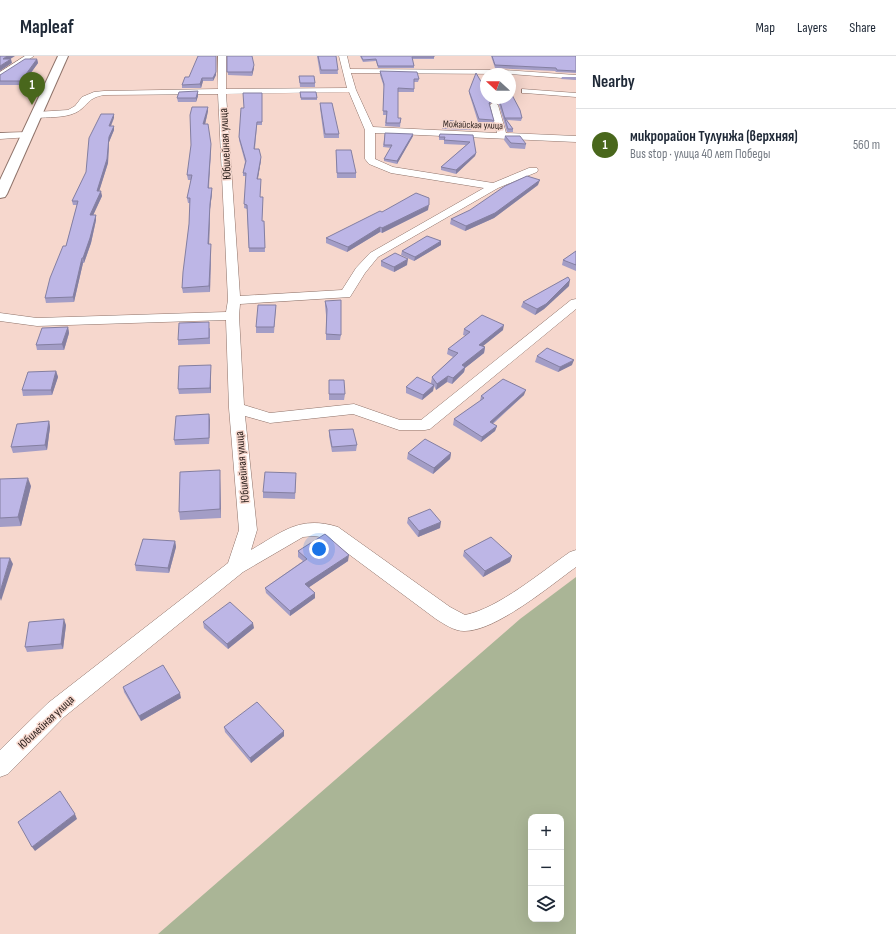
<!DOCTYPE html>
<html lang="en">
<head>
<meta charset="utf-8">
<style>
	:root { --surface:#fff; --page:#f6f6f7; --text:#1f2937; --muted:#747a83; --line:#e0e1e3; --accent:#49671c }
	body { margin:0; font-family:"Sofia Sans Condensed",sans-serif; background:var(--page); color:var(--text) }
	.controls { position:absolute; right:12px; bottom:12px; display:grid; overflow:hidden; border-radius:8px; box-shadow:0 4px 16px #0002 }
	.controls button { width:36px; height:36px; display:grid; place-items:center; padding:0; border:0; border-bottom:1px solid var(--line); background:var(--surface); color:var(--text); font:20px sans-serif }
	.compass { position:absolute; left:480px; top:12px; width:36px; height:36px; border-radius:50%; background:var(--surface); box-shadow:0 4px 16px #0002; rotate:291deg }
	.you { position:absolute; left:319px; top:493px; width:14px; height:14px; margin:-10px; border:3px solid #fff; border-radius:50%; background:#1a73e8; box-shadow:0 0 0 6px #1a73e833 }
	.badge { display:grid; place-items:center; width:26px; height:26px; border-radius:50%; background:var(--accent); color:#fff; font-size:13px; font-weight:700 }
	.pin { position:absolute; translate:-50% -33px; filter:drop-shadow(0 1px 2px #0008) }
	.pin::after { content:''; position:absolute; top:21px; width:14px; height:12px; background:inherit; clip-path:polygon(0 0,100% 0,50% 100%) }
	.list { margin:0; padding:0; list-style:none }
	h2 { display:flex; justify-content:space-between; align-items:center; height:52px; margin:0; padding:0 16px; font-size:17px }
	h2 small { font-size:13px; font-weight:400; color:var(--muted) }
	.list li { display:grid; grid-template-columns:26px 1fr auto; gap:12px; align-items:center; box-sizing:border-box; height:72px; padding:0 16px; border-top:1px solid var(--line) }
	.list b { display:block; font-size:15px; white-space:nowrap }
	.list p { margin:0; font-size:13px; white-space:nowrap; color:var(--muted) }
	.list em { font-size:13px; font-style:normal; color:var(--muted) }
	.icon { flex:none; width:22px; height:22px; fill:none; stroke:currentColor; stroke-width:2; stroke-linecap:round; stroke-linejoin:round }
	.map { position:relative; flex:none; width:576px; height:878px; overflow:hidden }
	header { display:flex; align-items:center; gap:24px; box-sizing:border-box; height:56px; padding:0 20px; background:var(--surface); border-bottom:1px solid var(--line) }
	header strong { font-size:19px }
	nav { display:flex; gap:22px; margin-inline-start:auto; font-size:14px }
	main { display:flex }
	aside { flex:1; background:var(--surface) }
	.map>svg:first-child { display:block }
</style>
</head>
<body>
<header>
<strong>Mapleaf</strong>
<nav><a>Map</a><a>Layers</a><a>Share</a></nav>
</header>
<main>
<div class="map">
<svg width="576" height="878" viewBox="0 0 576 878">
	<rect width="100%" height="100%" fill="#f6d7cd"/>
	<path fill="#aab596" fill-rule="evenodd" d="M576,521V878H158L520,563ZM531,761H561V863H531Z"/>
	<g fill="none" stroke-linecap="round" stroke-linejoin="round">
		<defs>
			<g id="street">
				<path d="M25,0H34L0,22V16Z"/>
				<path d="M218,0H226V33L347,32L339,0H347L350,13L503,14L576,19V23L510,18L351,17L356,34L373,71L497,77L490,49L494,46L498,49L506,77L576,80V86L375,77V103L393,111L493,127L529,112H537L538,114L537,116L498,132L378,201L365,217L350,241L240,248L239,260L244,349L270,357L354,348L400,364H421L571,244L576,243V253L430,373L425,374H399L353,358L270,367L245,360L257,474L251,494C282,476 300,459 338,471L450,551L465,559C499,552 541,516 570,496L576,494V511C551,529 495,576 464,575C454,575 444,568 436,563L327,482L314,480L303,481L243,516L64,661L8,718L0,721V694L48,647L228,507L239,474L229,352L226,264L37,270L0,265V257L37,262L226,256L228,244L218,38L104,39C86,42 88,51 75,57C64,62 48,61 36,62L32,59L36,56L68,54L75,50L82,41L94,36L104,35L218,33ZM349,36L365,74V103L369,108L391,117L484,132L370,197L356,212L342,234L240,240L226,38Z"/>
				<path d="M522,33L576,37V41L525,37H522Z"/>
				<path d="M27,76L30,77L32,79L30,81L0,83V77Z"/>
			</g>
			<path id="secondary" d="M58,0H68L7,138L5,141L0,142V124Z"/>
		</defs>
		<use href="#street" stroke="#8e7269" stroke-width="1"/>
		<use href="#secondary" stroke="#8e7269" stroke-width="2"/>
		<use href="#street" fill="#fff" fill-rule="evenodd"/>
		<use href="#secondary" fill="#fff" fill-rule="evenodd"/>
	</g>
	<g fill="#a39dc6">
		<path d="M216,0V19L213,25H203L201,32H182V29L189,21Z"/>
		<path d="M227,0L254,12L252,20L228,19Z"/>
		<path d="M317,0H336L338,18H320Z"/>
		<path d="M360,0H434V3H412L414,10V12H378L376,5L363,6Z"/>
		<path d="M491,0H576V17L556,16L555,15L495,12Z"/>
		<path d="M37,3L38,7L22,29H0V19Z"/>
		<path d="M380,15L419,23L418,26H414V36H398V62H401L400,71L385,70L386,59H383L384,31L380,19Z"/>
		<path d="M299,20L315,27V31H300Z"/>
		<path d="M562,21H576V24L561,23Z"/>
		<path d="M198,35V40L196,46H178L177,42Z"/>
		<path d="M469,35L486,42H510L522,62L521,65L507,64L513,73V76H507L499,49L494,44L489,49L494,65L493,68L492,66H478L469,37Z"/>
		<path d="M300,36L317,42V44H301Z"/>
		<path d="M262,37V69H257L255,93L261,104L258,123L260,141L262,165H264L265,196H249L247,153L244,152L246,120H243V117L245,106L239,84V81L244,52Z"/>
		<path d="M320,47L339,78V82H324L320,52Z"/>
		<path d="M208,51V55L205,68L211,93L209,132L212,137L210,153L209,188L211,193L210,236L183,237L182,232L189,168L190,147H188L187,142L191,124H188L187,119Z"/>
		<path d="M114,62L111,70H114V74L109,86L108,107L99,135L102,140L93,159H96V164L91,187L84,207H83L74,246L46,247L45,242L66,190L77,149H73L72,145Z"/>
		<path d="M443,71L472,72L471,74L442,73Z"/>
		<path d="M385,77L413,80L397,108L384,105V103L391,92L383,91Z"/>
		<path d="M473,79L476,97L475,100L456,118L441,114V111L466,89L444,88V84H439V81Z"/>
		<path d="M505,80L526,88L525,93L510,92L504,84Z"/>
		<path d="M336,94L356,117V122H337Z"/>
		<path d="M538,129L494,162L465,175L450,168L451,163Z"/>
		<path d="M428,154L382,177L380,176L347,196L326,187V182L382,156Z"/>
		<path d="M441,185V189L414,205L401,199L402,195Z"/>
		<path d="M576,195V215L562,209L563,204Z"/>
		<path d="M381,205L407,209L394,216L381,210Z"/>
		<path d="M569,230L544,253L535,259L521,251L523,246Z"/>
		<path d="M325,245L341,279L340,284H326V259L325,250Z"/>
		<path d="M276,249L274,277H256V271Z"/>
		<path d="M68,271L69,277L64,294H37L36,289Z"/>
		<path d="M210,272V288L178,289V284Z"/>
		<path d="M464,273L503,274L483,290L485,291L484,297L465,312L464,316L452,328L447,326L436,334L434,330L433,335L422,344L406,337V331L432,328L431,327L432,321L453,301L447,298L448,293L466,280L463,279Z"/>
		<path d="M537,300L572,309L558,316L535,306Z"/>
		<path d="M56,315L58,321L52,339L23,340L22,334Z"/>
		<path d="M211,315V337L179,338L178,333Z"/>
		<path d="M329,324L345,338L344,344H329Z"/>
		<path d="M524,339L493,368L497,370L495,375L481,386L453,369L454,363L480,345L481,340Z"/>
		<path d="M210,364L209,388L175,389L174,384Z"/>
		<path d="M49,365L50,371L47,394L13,397L11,391Z"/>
		<path d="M329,374L357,389L356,395L332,396L329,380Z"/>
		<path d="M408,397H451L450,403L433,418L407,403Z"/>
		<path d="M220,414V422L221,462L180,464L179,456Z"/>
		<path d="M0,423L31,430L21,470L0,471Z"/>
		<path d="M296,423L295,443L263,442V436Z"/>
		<path d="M408,462L440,472L418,481L407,467Z"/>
		<path d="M175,485L176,491L169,517L136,515L135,509Z"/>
		<path d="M298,495L348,505L309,531L315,542L290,560L266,537L265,532L303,505L298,501Z"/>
		<path d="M464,495L512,500L510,506L483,521L463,500Z"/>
		<path d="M203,566L254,572L228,593L204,572Z"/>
		<path d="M66,569L63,593L27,596L25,591Z"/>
		<path d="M123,631L181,642L141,665L124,636Z"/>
		<path d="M224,671L284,680L251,707L225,676Z"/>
	</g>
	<g fill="#847fa1">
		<path d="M7,0H15L4,7L3,3Z"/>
		<path d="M216,0V19L213,25V22Z"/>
		<path d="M11,3L12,7L0,15V10Z"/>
		<path d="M37,3L38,7L22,29L21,25Z"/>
		<path d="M254,9V12L252,20V16Z"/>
		<path d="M202,22L203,25L201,32L200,28Z"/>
		<path d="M198,35V40L196,46V42Z"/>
		<path d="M494,42V44L489,49V47Z"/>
		<path d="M208,51V55L204,73L203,68Z"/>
		<path d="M114,58V62L109,74V70Z"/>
		<path d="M114,70V74L109,86L108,107L98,139L97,135L109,81Z"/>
		<path d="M413,78V80L397,108V105Z"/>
		<path d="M211,88V93L208,137V132Z"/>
		<path d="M476,97L475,100L456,118V114Z"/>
		<path d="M261,101V104L257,127V123Z"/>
		<path d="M540,124L538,129L494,162L465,175L466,170Z"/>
		<path d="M212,132V137L210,153L209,193L208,188L210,148Z"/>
		<path d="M101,135L102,140L91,164L90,159Z"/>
		<path d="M429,149L428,154L382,177V172Z"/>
		<path d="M96,159V164L91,187L84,207L83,202Z"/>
		<path d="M380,171V176L347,196L348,191Z"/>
		<path d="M441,185V189L414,205L415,201Z"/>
		<path d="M211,188V193L210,236L209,230Z"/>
		<path d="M82,202L83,207L74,246L73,241Z"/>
		<path d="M408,203L407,209L394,216V211Z"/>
		<path d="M570,224L569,230L544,253L535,259L537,253Z"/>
		<path d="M504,269L503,274L478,294L479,289Z"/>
		<path d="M68,271L69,277L64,294L62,288Z"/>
		<path d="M485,291L484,297L465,312L464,316L452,328L453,322L462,309Z"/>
		<path d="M574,304L572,309L558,316L560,311Z"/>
		<path d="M211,309V337L210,332Z"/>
		<path d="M56,315L58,321L52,339L51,334Z"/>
		<path d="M448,320L447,326L436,334L437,328Z"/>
		<path d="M434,329L433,335L422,344L423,339Z"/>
		<path d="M526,334L524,339L488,371L490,366Z"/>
		<path d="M209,358L210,364L209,388Z"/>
		<path d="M49,365L50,371L47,394L45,389Z"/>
		<path d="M497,370L495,375L481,386L482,381Z"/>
		<path d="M451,397L450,403L433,418L434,412Z"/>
		<path d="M220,414V422L221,462L220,453Z"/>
		<path d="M28,422L31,430L21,470L18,461Z"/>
		<path d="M441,466L440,472L418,481L419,475Z"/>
		<path d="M175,485L176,491L169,517L168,512Z"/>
		<path d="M349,499L348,505L305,534V528Z"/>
		<path d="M512,500L510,506L483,521L485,515Z"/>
		<path d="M10,502L13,508L1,545L0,542V536Z"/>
		<path d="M315,537V542L290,560V555Z"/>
		<path d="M64,563L66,569L63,593L61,588Z"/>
		<path d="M253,567L254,572L228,593L227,588Z"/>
		<path d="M180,637L181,642L141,665L139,660Z"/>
		<path d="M284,675V680L251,707L250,702Z"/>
		<path d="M75,758L77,763L35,795L32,791Z"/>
	</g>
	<g fill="#bdb6e6" stroke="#847fa1">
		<path d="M0,0H7L3,3H11L0,10Z"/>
		<path d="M198,0H216V16L213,22H202L200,28L182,29L185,21H189Z"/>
		<path d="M227,0H252L254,9L252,16H227Z"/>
		<path d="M318,0H336L338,14H321Z"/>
		<path d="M361,0H434V1H412L414,10H378L376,3L363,4Z"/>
		<path d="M492,0H576V15L557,14L556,12L495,9Z"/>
		<path d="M25,3H37L21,25H0V19Z"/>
		<path d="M380,15L417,16L419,23H414V33L398,32V62H401L400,67H386L387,55H383L384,28Z"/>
		<path d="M476,17L486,34V42H494L489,47L494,65L492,64L479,63L469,35Z"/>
		<path d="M299,20H314L315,27H300Z"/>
		<path d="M198,35L196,42H177L179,36Z"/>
		<path d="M300,36H316L317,42H301Z"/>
		<path d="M243,37H262V66H257L254,93H259L261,101L257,123H261L260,141H263L262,165H264L265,192H249L247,149L244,148L246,117H243L246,105L239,81L241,52H244Z"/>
		<path d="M510,37H511L520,54L522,62H505L513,73H508L500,46L495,42H510Z"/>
		<path d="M320,47H332L339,78H325Z"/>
		<path d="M192,51H208L203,68H208L211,88L208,132H212L210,148L208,188H211L209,230L182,232L183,216L189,168L190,142H187L192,119H187L191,89L190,59Z"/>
		<path d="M101,58H114L109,70H114L109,81L107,103L97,135H101L90,159H96L90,182L83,202H82L73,241L45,242L50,222L63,190H66L78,145H72L86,116L89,82Z"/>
		<path d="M444,64L471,67L472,72L443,71Z"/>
		<path d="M385,77L413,78L397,105L384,103L392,89H384Z"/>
		<path d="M440,78L473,79L476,97L456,114L441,111L470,86L444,84L445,81H439Z"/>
		<path d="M505,80H520L526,88L511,87Z"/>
		<path d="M336,94H351L356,117H337Z"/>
		<path d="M527,120L540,124L495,157L466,170L451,163L470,154L505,130Z"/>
		<path d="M416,137L429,142V149L382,172L380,171L348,191L326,182L380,155L382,156Z"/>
		<path d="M427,180L441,185L415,201L402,195Z"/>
		<path d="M576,195V209L563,204Z"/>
		<path d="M395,197L408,203L394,211L381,205Z"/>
		<path d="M568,221L570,224L546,248L537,253L523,246Z"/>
		<path d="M341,244V279L326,278L327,253L325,245Z"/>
		<path d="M258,249H276L274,271H256Z"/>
		<path d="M482,259L504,269L479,289L485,291L462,309L465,311L453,322L448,320L437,328L432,321L458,297L448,293L470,276L464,273Z"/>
		<path d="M209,266V282L178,284L179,267Z"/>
		<path d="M68,271L62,288L36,289L42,272Z"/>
		<path d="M547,292L574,304L560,311L537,300Z"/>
		<path d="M211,309L210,332L178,333L179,310Z"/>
		<path d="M56,315L51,334H22L28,316Z"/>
		<path d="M417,321L434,329L423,339L406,331Z"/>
		<path d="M503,323L526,334L490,366L497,370L482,381L454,363L484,342L481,340Z"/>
		<path d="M329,324H344L345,338H329Z"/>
		<path d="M209,358V382L174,384L176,360Z"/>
		<path d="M49,365L45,389L11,391L17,368Z"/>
		<path d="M353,373L357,389L332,391L329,374Z"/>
		<path d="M425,383L451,397L434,412L408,397Z"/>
		<path d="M220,414V453L179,456L180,416Z"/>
		<path d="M265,416L296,417L295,437L263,436Z"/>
		<path d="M28,422L18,461L0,462V423Z"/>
		<path d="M430,453L441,466L419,475L408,462Z"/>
		<path d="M325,478L349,499L305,528L315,537L290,555L265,532L307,503L298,495Z"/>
		<path d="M491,481L512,500L485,515L464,495Z"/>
		<path d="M143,483L175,485L168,512L135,509Z"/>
		<path d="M0,502H10L0,536Z"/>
		<path d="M230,546L253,567L227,588L203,566Z"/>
		<path d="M64,563L61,588L25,591L29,566Z"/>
		<path d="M163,609L180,637L139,660L123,631Z"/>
		<path d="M257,646L284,675L250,702L224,671Z"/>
		<path d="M60,735L75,758L32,791L18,766Z"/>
	</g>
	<g text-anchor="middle" stroke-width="3" stroke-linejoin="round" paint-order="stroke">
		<g font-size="10" fill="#2f231f" stroke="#f6d7cd">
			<text transform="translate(473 68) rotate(2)" y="4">Можайская улица</text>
		</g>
		<g font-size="12" fill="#2f231f" stroke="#f6d7cd">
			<text transform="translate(225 88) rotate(-93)" y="4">Юбилейная улица</text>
			<text transform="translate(242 411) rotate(-95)" y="4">Юбилейная улица</text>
			<text transform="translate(46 666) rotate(-43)" y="4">Юбилейная улица</text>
		</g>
	</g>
</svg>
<div class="controls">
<button>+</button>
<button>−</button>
<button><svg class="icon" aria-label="layers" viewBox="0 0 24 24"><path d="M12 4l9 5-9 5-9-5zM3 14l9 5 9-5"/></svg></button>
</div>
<svg class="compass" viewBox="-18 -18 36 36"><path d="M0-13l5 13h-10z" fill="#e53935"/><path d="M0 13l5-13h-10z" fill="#747a83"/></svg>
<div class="you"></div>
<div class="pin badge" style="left:32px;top:49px">1</div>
</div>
<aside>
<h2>Nearby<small></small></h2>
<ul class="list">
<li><span class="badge">1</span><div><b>микрорайон Тулунжа (верхняя)</b><p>Bus stop · улица 40 лет Победы</p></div><em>560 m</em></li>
</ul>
</aside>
</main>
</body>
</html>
